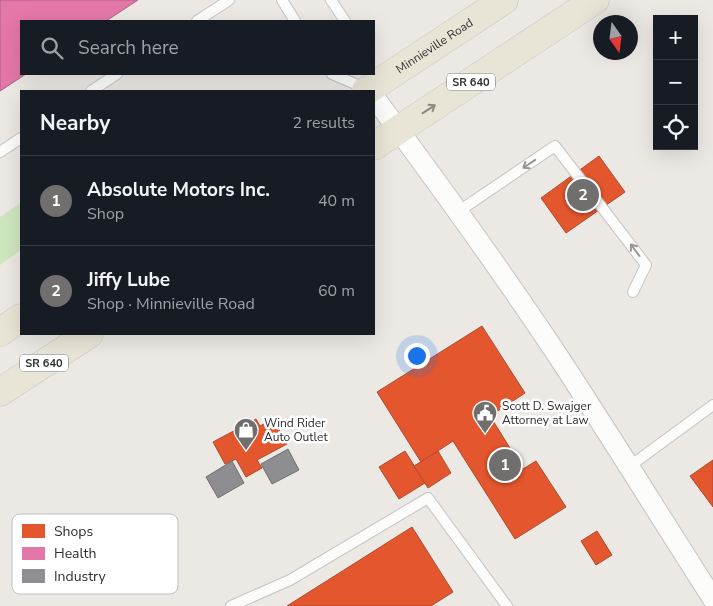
<!DOCTYPE html>
<html lang="en">
<head>
<meta charset="utf-8">
<style>
	:root { --surface:#171b24; --page:#20242c; --text:#f1f3f6; --muted:#9ea1a6; --line:#363941; --accent:#706f6e }
	body { margin:0; font-family:"Nunito Sans",sans-serif; background:var(--page); color:var(--text) }
	.controls { position:absolute; right:15px; top:15px; display:grid; overflow:hidden; border-radius:0px; box-shadow:0 5px 20px #0002 }
	.controls button { width:45px; height:45px; display:grid; place-items:center; padding:0; border:0; border-bottom:1px solid var(--line); background:var(--surface); color:var(--text); font:25px sans-serif }
	.compass { position:absolute; left:593px; top:15px; width:45px; height:45px; border-radius:50%; background:var(--surface); box-shadow:0 5px 20px #0002; rotate:166deg }
	.you { position:absolute; left:416px; top:355px; width:18px; height:18px; margin:-12px; border:4px solid #fff; border-radius:50%; background:#1a73e8; box-shadow:0 0 0 8px #1a73e833 }
	.badge { display:grid; place-items:center; width:32px; height:32px; border-radius:50%; background:var(--accent); color:#fff; font-size:16px; font-weight:700 }
	.pin { position:absolute; translate:-50% -50%; border:2px solid #fff; box-shadow:0 1px 5px #0006 }
	.list { margin:0; padding:0; list-style:none }
	h2 { display:flex; justify-content:space-between; align-items:center; height:65px; margin:0; padding:0 20px; font-size:21px }
	h2 small { font-size:16px; font-weight:400; color:var(--muted) }
	.list li { display:grid; grid-template-columns:32px 1fr auto; gap:15px; align-items:center; box-sizing:border-box; height:90px; padding:0 20px; border-top:1px solid var(--line) }
	.list b { display:block; font-size:19px; white-space:nowrap }
	.list p { margin:0; font-size:16px; white-space:nowrap; color:var(--muted) }
	.list em { font-size:16px; font-style:normal; color:var(--muted) }
	.icon { flex:none; width:28px; height:28px; fill:none; stroke:currentColor; stroke-width:2; stroke-linecap:round; stroke-linejoin:round }
	.map { position:relative; flex:none; width:713px; height:606px; overflow:hidden }
	.search { position:absolute; background:var(--surface); box-shadow:0 5px 20px #0002; left:20px; top:20px; width:355px; height:55px; display:flex; align-items:center; gap:12px; box-sizing:border-box; padding:0 18px; border-radius:0px; color:var(--muted); font-size:19px }
	.panel { position:absolute; background:var(--surface); box-shadow:0 5px 20px #0002; left:20px; top:90px; width:355px; height:245px; border-radius:0px }
	.map>svg:first-child { display:block }
</style>
</head>
<body>
<div class="map">
<svg width="713" height="606" viewBox="0 0 713 606">
	<rect width="100%" height="100%" fill="#ece8e4"/>
	<path fill="#cee6be" d="M21,203V250L0,265V217Z"/>
	<g fill="#e4572e" stroke="#ad4b2e">
		<path d="M599,156L625,192L566,233L541,198Z"/>
		<path d="M482,326L525,393L490,416L523,469L536,461L566,507L515,539L453,441L421,462L377,392Z"/>
		<path d="M256,419L260,426L273,419L287,444L257,460L262,468L246,477L236,459L225,464L213,442Z"/>
		<path d="M405,451L425,483L399,499L379,467Z"/>
		<path d="M438,451L451,473L428,488L414,466Z"/>
		<path d="M713,460V507L690,476Z"/>
		<path d="M412,527L453,592L431,606H287Z"/>
		<path d="M597,531L612,555L596,565L581,541Z"/>
	</g>
	<path fill="#e377a8" stroke="#ad6183" d="M0,0H138L106,21H21V74H26L0,91Z"/>
	<g fill="#8d8d92" stroke="#707074">
		<path d="M288,449L299,470L272,484L261,464Z"/>
		<path d="M232,461L244,483L218,498L206,477Z"/>
	</g>
	<g fill="none" stroke-linecap="round" stroke-linejoin="round">
		<defs>
			<g id="service">
				<path d="M282,0L295,21"/>
				<path d="M331,0L345,21"/>
				<path d="M197,21L229,0"/>
				<path d="M332,74L367,89"/>
				<path d="M91,91L117,74"/>
				<path d="M0,152L21,138"/>
				<path d="M459,211L555,146L646,265L633,292"/>
				<path d="M630,466L713,405"/>
				<path d="M231,606L290,580L428,498L507,606"/>
			</g>
			<path id="minor" d="M374,97C435,179 495,262 552,347C607,430 659,515 713,599"/>
			<g id="primary">
				<path id="s1" d="M366,91L504,0"/>
				<path d="M374,146L595,0"/>
				<path d="M0,332L21,318"/>
				<path d="M0,392L89,334"/>
			</g>
		</defs>
		<use href="#service" stroke="#c5c4c5" stroke-width="12"/>
		<use href="#minor" stroke="#c5c4c5" stroke-width="22"/>
		<use href="#primary" stroke="#c6c5c4" stroke-width="29"/>
		<use href="#service" stroke="#fcfcfb" stroke-width="10"/>
		<use href="#minor" stroke="#fcfcfb" stroke-width="20"/>
		<use href="#primary" stroke="#e8e4d6" stroke-width="28"/>
	</g>
	<defs><path id="oneway-shaft" d="M-6 0H5M1.5-3L5.5 0L1.5 3" fill="none" stroke-width="1.6" stroke-linecap="round" stroke-linejoin="round" transform="scale(1.25)"/></defs>
	<use stroke="#8b8982" href="#oneway-shaft" transform="translate(429 109) rotate(-33)"/>
	<g stroke="#959594">
		<use href="#oneway-shaft" transform="translate(529 164) rotate(146)"/>
		<use href="#oneway-shaft" transform="translate(635 250) rotate(-127)"/>
	</g>
	<defs>
		<symbol id="civic-pin" viewBox="-11 -11 22 30"><path d="M0 17L-7.5 6A9.5 9.5 0 1 1 7.5 6Z" fill="#706f6e" stroke="#fff"/><path d="M-.6-6.5H3V-4.5H.6V-3L4-1V1h2V6H-6V1h2V-1L-.6-3ZM-1.2 2.5V6h2.4V2.5Z" fill="#fff"/></symbol>
		<symbol id="shop-pin" viewBox="-11 -11 22 30"><path d="M0 17L-7.5 6A9.5 9.5 0 1 1 7.5 6Z" fill="#706f6e" stroke="#fff"/><path d="M-5-2.5h2.3a2.7 3.5 0 0 1 5.4 0H5L5.5 6h-11ZM-1.5-2.5h3a1.5 2.3 0 0 0-3 0Z" fill="#fff"/></symbol>
	</defs>
	<g fill-rule="evenodd">
		<use href="#civic-pin" x="471" y="399" width="28" height="38"/>
		<use href="#shop-pin" x="232" y="416" width="28" height="38"/>
	</g>
	<g text-anchor="middle" stroke-width="5" stroke-linejoin="round" paint-order="stroke">
		<g fill="#fff" stroke="#6d6d6d" stroke-width="1">
			<rect x="447" y="73.5" width="48" height="17" rx="4"/>
			<rect x="20" y="354.5" width="48" height="17" rx="4"/>
		</g>
		<g font-size="11" font-weight="bold" fill="#2e2e2e">
			<text x="471" y="86">SR 640</text>
			<text x="44" y="367">SR 640</text>
		</g>
		<g font-size="12" fill="#2e2e2e" stroke="#fff">
			<text dy="4" stroke="none"><textPath href="#s1" startOffset="82">Minnieville Road</textPath></text>
		</g>
		<g font-size="12" fill="#2e2e2e" stroke="#fff" text-anchor="start">
			<text x="502" y="410">Scott D. Swajger<tspan x="502" dy="14">Attorney at Law</tspan></text>
			<text x="264" y="427">Wind Rider<tspan x="264" dy="14">Auto Outlet</tspan></text>
		</g>
	</g>
	<rect x="12" y="514" width="166" height="80" rx="8" fill="#fff" stroke="#c0c0c0" stroke-width="1"/>
	<rect x="22" y="524" width="23" height="14" fill="#e4572e"/>
	<rect x="22" y="547" width="23" height="13" fill="#e377a8"/>
	<rect x="22" y="569" width="23" height="14" fill="#8d8d92"/>
	<g font-size="14" fill="#2e2e2e">
		<text x="54" y="536">Shops</text>
		<text x="54" y="558">Health</text>
		<text x="54" y="581">Industry</text>
	</g>
</svg>
<div class="controls">
<button>+</button>
<button>−</button>
<button><svg class="icon" aria-label="locate" viewBox="0 0 24 24"><circle cx="12" cy="12" r="6"/><path d="M12 2v4M12 18v4M2 12h4M18 12h4"/></svg></button>
</div>
<svg class="compass" viewBox="-18 -18 36 36"><path d="M0-13l5 13h-10z" fill="#e53935"/><path d="M0 13l5-13h-10z" fill="#9ea1a6"/></svg>
<div class="you"></div>
<div class="pin badge" style="left:505px;top:465px">1</div>
<div class="pin badge" style="left:583px;top:195px">2</div>
<div class="search"><svg class="icon" aria-label="search" viewBox="0 0 24 24"><circle cx="10" cy="10" r="6"/><path d="M15 15l6 6"/></svg>Search here</div>
<section class="panel">
<h2>Nearby<small>2 results</small></h2>
<ul class="list">
<li><span class="badge">1</span><div><b>Absolute Motors Inc.</b><p>Shop</p></div><em>40 m</em></li>
<li><span class="badge">2</span><div><b>Jiffy Lube</b><p>Shop · Minnieville Road</p></div><em>60 m</em></li>
</ul>
</section>
</div>
</body>
</html>
